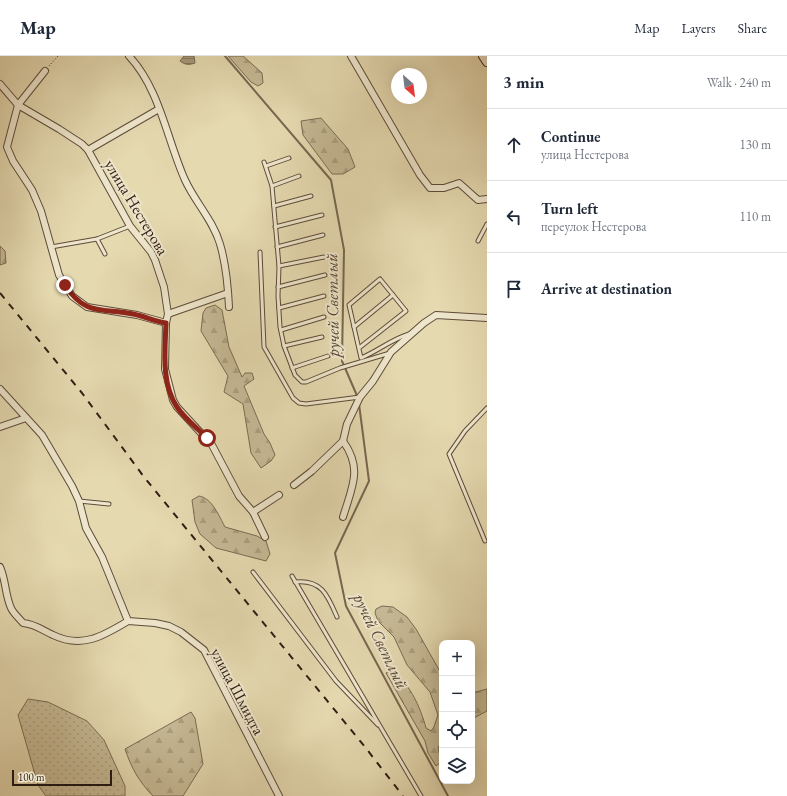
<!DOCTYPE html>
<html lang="en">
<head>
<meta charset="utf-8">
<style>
	:root { --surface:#fff; --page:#f6f6f7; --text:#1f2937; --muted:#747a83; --line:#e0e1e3 }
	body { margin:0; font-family:"EB Garamond",serif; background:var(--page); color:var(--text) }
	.controls { position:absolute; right:12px; bottom:12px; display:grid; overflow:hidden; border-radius:8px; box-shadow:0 4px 16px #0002 }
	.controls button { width:36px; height:36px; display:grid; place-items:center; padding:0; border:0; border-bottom:1px solid var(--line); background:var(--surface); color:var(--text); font:20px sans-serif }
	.compass { position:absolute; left:391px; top:12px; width:36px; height:36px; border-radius:50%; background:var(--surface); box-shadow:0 4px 16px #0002; rotate:152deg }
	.scale { position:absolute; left:12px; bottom:10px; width:100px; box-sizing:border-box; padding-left:4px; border:2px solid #301d12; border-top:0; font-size:11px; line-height:14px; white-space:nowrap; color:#301d12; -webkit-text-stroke:3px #eee6cc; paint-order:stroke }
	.stop { position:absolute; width:12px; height:12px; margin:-9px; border:3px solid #8f2418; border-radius:50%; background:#fff }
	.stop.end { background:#8f2418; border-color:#fff; box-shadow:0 1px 4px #0008 }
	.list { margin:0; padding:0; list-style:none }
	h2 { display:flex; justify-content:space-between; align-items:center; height:52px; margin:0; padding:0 16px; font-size:17px }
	h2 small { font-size:13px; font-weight:400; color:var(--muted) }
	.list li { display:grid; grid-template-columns:26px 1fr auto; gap:12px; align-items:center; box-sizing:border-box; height:72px; padding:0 16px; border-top:1px solid var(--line) }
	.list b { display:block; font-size:15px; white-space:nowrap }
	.list p { margin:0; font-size:13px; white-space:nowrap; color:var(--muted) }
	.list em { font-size:13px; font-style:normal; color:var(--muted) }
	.icon { flex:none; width:22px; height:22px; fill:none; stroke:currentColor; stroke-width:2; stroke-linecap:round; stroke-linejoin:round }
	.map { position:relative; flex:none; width:487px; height:740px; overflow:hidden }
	header { display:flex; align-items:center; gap:24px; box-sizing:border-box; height:56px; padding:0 20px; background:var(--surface); border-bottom:1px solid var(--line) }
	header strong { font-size:19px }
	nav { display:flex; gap:22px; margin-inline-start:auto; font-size:14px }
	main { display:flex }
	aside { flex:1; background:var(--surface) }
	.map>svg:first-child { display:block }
</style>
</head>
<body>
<header>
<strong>Map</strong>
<nav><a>Map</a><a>Layers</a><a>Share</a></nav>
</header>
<main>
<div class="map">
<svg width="487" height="740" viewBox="0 0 487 740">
	<defs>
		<pattern id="grass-dots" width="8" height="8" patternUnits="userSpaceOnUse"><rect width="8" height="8" fill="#c6b995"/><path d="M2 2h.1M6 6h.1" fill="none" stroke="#aa9f7f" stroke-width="1.8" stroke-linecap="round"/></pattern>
		<pattern id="forest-firs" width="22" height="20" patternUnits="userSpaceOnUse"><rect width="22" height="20" fill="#c6b995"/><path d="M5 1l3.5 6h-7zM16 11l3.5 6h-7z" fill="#aa9f7f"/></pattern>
		<pattern id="water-rules" width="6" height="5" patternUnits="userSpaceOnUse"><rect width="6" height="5" fill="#a7997a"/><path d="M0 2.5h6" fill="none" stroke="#887c63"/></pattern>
	</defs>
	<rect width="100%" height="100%" fill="#e5d9b0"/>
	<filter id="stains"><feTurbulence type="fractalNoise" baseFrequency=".005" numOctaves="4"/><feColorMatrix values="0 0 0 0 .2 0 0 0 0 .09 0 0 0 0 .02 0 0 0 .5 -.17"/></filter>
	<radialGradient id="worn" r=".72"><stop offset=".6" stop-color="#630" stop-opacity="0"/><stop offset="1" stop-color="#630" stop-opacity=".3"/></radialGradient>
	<path fill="url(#grass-dots)" stroke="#7b6b54" d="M28,643L48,646L87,665L104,684L125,730V740H46L38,729L18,659Z"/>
	<g fill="url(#forest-firs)" stroke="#7b6b54">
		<path d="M228,0H243L262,17L263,27L258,30L251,26Z"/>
		<path d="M321,62L348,93L355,111L343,118H332L303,79L301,65Z"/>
		<path d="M0,190L5,195L6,207L0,209Z"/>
		<path d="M215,249L222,254L229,291L242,321L245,317H252L254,323L244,330L264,378L270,387L275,399L271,405L261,412L251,397L243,348L224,336L228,320L201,275L203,257L206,252Z"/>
		<path d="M199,440C212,442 219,460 225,471L257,480L266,485L270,498L266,505L216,492L200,478L195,466L192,444Z"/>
		<path d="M382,550L393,551L407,561L416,573L442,619V683L438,692L441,706L436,710L428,697L425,685L386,617L388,615C408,621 421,653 426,672L431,675L434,671L438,659L430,636L407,609L394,581L378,565L375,557L376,553Z"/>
		<path d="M487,633V655L472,663V637Z"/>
		<path d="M191,656L195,662L203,708L183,740H153C139,726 131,711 125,693Z"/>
	</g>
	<path fill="url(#water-rules)" stroke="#776750" d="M184,0H194L195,7C189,9 185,9 180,5Z"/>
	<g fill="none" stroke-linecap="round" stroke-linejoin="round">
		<g stroke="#776750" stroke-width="2">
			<path d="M225,0L331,124L344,194L342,305L358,342"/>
			<path d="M359,348L369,425L335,497L346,550L448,740"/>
		</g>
		<defs>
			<g id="lane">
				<path d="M264,106L272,130L279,210L278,240L280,271L284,290L295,319L302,326H306L340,312L390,297"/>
				<path d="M266,110L289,102"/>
				<path d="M272,130L299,120"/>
				<path d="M274,150L311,140"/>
				<path d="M275,171L322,159"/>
				<path d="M97,183L105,198"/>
				<path d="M478,185L487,168"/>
				<path d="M51,191L97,183L130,170"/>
				<path d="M277,191L323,179"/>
				<path d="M260,196L264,291L293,342L299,347L306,348L360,341"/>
				<path d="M279,210L324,201"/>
				<path d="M278,231L325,219"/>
				<path d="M279,252L324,240"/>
				<path d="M354,271L393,239"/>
				<path d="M281,274L324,261"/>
				<path d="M284,290L322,281"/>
				<path d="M359,292L406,255L380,223L349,249L361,302C378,295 392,283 409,278"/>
				<path d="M292,312L328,300"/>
				<path d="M79,445L109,448"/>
				<path d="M485,485L449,398L465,375L487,352"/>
				<path d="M253,516L336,625L378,669"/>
				<path d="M292,520L421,740"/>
				<path d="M295,526C322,523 328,540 337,561"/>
			</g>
			<g id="street">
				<path d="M129,0C160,33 167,84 185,124C195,146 213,164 220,188C226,208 228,230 229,251"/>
				<path d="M351,0L420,119L430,132H444L459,127L478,144L487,143"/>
				<path d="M45,15L18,49L7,91L13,105L32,134L41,155L59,219L72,240L87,251L137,259L166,267"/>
				<path d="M0,28L18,49L59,73L82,88L88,94L130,170L151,196L155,204L164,231L168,258L166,267L165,313L173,344L177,351L212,389L239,440L253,456L265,481"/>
				<path d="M88,94L159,53"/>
				<path d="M168,258L228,237"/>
				<path d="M0,333L42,379L72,430L79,445L86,472L102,501L128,565L155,567L169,570L181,576L204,594L279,740"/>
				<path d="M0,371L26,362"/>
				<path d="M343,385C363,413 352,431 343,461"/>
				<path d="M294,429L312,415L343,385L347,368L360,341L373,325L391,296L424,267L436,259L487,262"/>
				<path d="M253,456L279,439"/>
				<path d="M0,511C6,524 5,539 11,552C13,557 19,562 23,567C35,568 42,574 53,579C82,593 103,580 128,565"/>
			</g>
			<path id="secondary" d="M483,0L487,6"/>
		</defs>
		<use href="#lane" stroke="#5d4c3a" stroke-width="5"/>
		<use href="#street" stroke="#5d4c3a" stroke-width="8"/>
		<use href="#secondary" stroke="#301d12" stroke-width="10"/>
		<path stroke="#301d12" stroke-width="1" stroke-dasharray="1 2" stroke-linecap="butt" d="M49,10L58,0"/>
		<use href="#lane" stroke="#eee6cc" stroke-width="3"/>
		<use href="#street" stroke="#eee6cc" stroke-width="6"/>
		<use href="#secondary" stroke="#eee6cc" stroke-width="8"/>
		<path stroke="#301d12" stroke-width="2" stroke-dasharray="7 7" stroke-linecap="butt" d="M0,237L82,337L144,421L365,691L403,740"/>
	</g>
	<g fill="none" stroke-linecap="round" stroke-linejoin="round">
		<path stroke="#8f2418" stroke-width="5" d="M65,229C85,260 101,252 133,258C144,260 154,265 166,267C165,295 161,327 177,351C185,363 197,372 207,382"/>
	</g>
	<g text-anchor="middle" stroke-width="4" stroke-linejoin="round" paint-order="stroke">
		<g font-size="16" fill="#301d12" stroke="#eee6cc">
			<text transform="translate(137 151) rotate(59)" y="6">улица Нестерова</text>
			<text transform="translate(238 635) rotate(62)" y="6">улица Шмидта</text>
		</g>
		<g font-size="17" font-style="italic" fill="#5a4836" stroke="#eee6cc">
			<text transform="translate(332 249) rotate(-91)" y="6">ручей Светлый</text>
			<text transform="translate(381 585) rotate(64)" y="6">ручей Светлый</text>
		</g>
	</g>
	<rect width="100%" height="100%" filter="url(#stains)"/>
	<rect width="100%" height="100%" fill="url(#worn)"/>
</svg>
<div class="controls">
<button>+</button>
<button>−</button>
<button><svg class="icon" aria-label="locate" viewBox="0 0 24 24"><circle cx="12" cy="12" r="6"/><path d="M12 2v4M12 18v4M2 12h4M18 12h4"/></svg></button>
<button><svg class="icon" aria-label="layers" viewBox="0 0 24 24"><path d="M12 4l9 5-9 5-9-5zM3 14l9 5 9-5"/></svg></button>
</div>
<svg class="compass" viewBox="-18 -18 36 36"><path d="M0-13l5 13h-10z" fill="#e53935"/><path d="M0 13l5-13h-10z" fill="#747a83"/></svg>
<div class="scale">100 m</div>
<div class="stop" style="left:207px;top:382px"></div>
<div class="stop end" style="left:65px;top:229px"></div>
</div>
<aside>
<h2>3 min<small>Walk · 240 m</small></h2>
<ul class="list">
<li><svg class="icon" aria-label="ahead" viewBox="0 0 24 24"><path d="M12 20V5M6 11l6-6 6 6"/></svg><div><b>Continue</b><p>улица Нестерова</p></div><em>130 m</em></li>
<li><svg class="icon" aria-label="left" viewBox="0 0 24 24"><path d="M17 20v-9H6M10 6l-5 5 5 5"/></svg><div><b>Turn left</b><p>переулок Нестерова</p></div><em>110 m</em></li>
<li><svg class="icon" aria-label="arrive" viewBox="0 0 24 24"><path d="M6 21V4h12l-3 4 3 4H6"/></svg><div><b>Arrive at destination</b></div></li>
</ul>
</aside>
</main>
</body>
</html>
